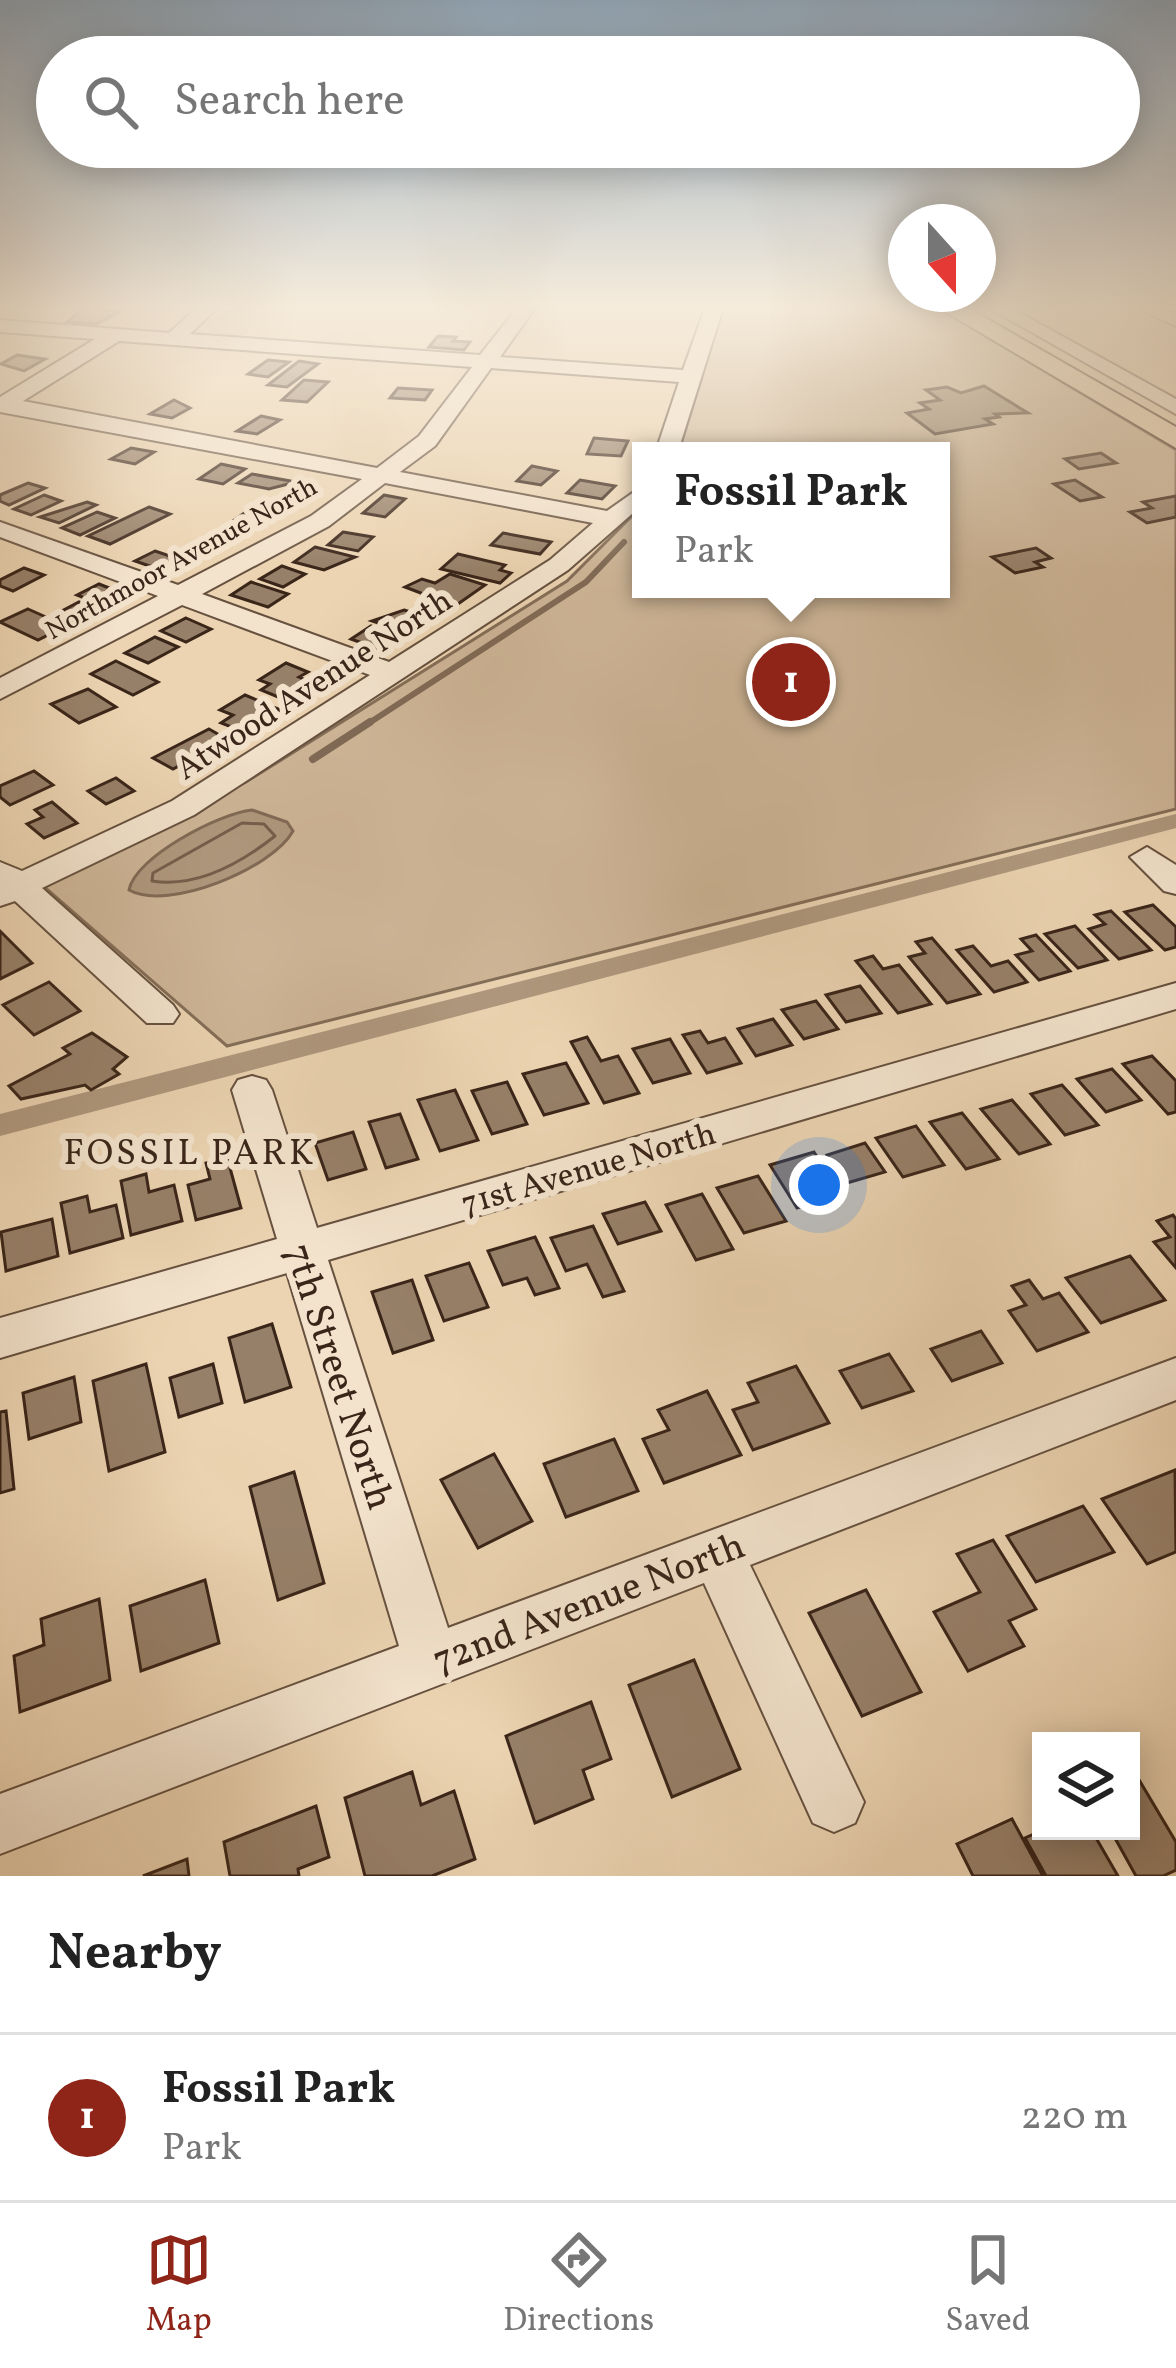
<!DOCTYPE html>
<html lang="en">
<head>
<meta charset="utf-8">
<style>
	:root { --surface:#fff; --page:#f2f2f2; --text:#222; --muted:#767676; --line:#e0e0e0; --accent:#8f2418 }
	body { margin:0; font-family:Vollkorn,serif; background:var(--page); color:var(--text) }
	.controls { position:absolute; right:36px; bottom:36px; display:grid; overflow:hidden; border-radius:0px; box-shadow:0 6px 30px #0003 }
	.controls button { width:108px; height:108px; display:grid; place-items:center; padding:0; border:0; border-bottom:3px solid var(--line); background:var(--surface); color:var(--text); font:60px sans-serif }
	.compass { position:absolute; left:888px; top:204px; width:108px; height:108px; border-radius:50%; background:var(--surface); box-shadow:0 6px 30px #0003; rotate:159deg }
	.you { position:absolute; left:819px; top:1185px; width:42px; height:42px; margin:-30px; border:9px solid #fff; border-radius:50%; background:#1a73e8; box-shadow:0 0 0 18px #1a73e833 }
	.badge { display:grid; place-items:center; width:78px; height:78px; border-radius:50%; background:var(--accent); color:#fff; font-size:39px; font-weight:700 }
	.pin { position:absolute; translate:-50% -50%; border:6px solid #fff; box-shadow:0 3px 12px #0006 }
	.popup { position:absolute; left:632px; top:442px; width:318px; height:156px; box-sizing:border-box; display:grid; place-content:center; border-radius:0px; background:var(--surface); filter:drop-shadow(0 3px 9px #0005); font-size:39px; white-space:nowrap; color:var(--muted) }
	.popup b { font-size:45px; color:var(--text) }
	.popup::after { content:''; position:absolute; left:50%; top:100%; margin-left:-24px; border:24px solid transparent; border-top-color:var(--surface) }
	.list { margin:0; padding:0; list-style:none }
	h2 { display:flex; justify-content:space-between; align-items:center; height:156px; margin:0; padding:0 48px; font-size:51px }
	h2 small { font-size:39px; font-weight:400; color:var(--muted) }
	.list li { display:grid; grid-template-columns:78px 1fr auto; gap:36px; align-items:center; box-sizing:border-box; height:168px; padding:0 48px; border-top:3px solid var(--line) }
	.list b { display:block; font-size:45px; white-space:nowrap }
	.list p { margin:0; font-size:39px; white-space:nowrap; color:var(--muted) }
	.list em { font-size:39px; font-style:normal; color:var(--muted) }
	.icon { flex:none; width:66px; height:66px; fill:none; stroke:currentColor; stroke-width:2; stroke-linecap:round; stroke-linejoin:round }
	.map { position:relative; flex:none; width:1176px; height:1876px; overflow:hidden }
	.search { position:absolute; background:var(--surface); box-shadow:0 6px 30px #0003; left:36px; right:36px; top:36px; height:132px; display:flex; align-items:center; gap:30px; box-sizing:border-box; padding:0 42px; border-radius:66px; color:var(--muted); font-size:45px }
	.sheet { height:324px; background:var(--surface) }
	nav { display:flex; justify-content:space-around; align-items:center; box-sizing:border-box; height:168px; border-top:3px solid var(--line); background:var(--surface); font-size:33px; color:var(--muted) }
	nav a { display:grid; justify-items:center; gap:6px }
	nav .on { color:var(--accent) }
	.map>svg:first-child { display:block }
</style>
</head>
<body>
<div class="map">
<svg width="1176" height="1876" viewBox="0 0 1176 1876">
	<rect width="100%" height="100%" fill="#ecd4b2"/>
	<filter id="stains"><feTurbulence type="fractalNoise" baseFrequency=".00167" numOctaves="4"/><feColorMatrix values="0 0 0 0 .2 0 0 0 0 .09 0 0 0 0 .02 0 0 0 .5 -.17"/></filter>
	<radialGradient id="worn" r=".72"><stop offset=".6" stop-color="#630" stop-opacity="0"/><stop offset="1" stop-color="#630" stop-opacity=".3"/></radialGradient>
	<path fill="#ceb698" stroke="#846e58" stroke-width="3" d="M723,308H939L1176,450V809L227,1046L42,885L246,782L567,581L641,507V589H941V451H679Z"/>
	<path fill="#af987e" stroke="#806a56" stroke-width="3" d="M252,810L287,822L293,831C273,868 168,912 129,890C135,857 220,813 252,810Z"/>
	<g fill="none" stroke-linecap="round" stroke-linejoin="round">
		<path stroke="#745e4c" stroke-width="3" d="M242,823L264,824L275,836C241,863 197,888 152,881L153,873Z"/>
		<path stroke="#806a56" stroke-width="6" d="M366,725L586,582L624,542"/>
		<path stroke="#806a56" stroke-width="8" d="M313,759L370,722"/>
		<path fill="#af987e" fill-rule="evenodd" d="M1176,814V828L0,1136V1114Z"/>
	</g>
	<g fill="#978069" stroke="#3a2519" stroke-width="3">
		<path d="M83,309L121,311L96,324L67,322Z"/>
		<path d="M438,336L456,337L453,341L470,342L464,350L429,347Z"/>
		<path d="M17,355L45,359L24,371L1,364Z"/>
		<path d="M268,360L289,362L268,377L248,374Z"/>
		<path d="M299,361L318,364L287,387L268,385Z"/>
		<path d="M304,380L328,382L307,402L282,400Z"/>
		<path d="M984,386L1028,413L995,414L999,417L985,419L993,424L935,434L907,413L929,409L920,403L940,400L926,390L947,387L961,393Z"/>
		<path d="M398,388L432,390L425,400L390,398Z"/>
		<path d="M174,400L190,408L172,418L150,414Z"/>
		<path d="M261,416L280,420L257,434L237,431Z"/>
		<path d="M594,438L628,441L621,456L587,454Z"/>
		<path d="M131,448L154,452L135,464L111,459Z"/>
		<path d="M1101,453L1116,463L1079,469L1065,459Z"/>
		<path d="M221,464L245,469L223,484L199,479Z"/>
		<path d="M532,466L557,471L541,485L517,481Z"/>
		<path d="M252,474L296,482L269,489L238,483Z"/>
		<path d="M580,480L615,486L602,499L567,493Z"/>
		<path d="M1075,480L1102,497L1080,501L1054,484Z"/>
		<path d="M28,483L45,488L9,505L0,501V495Z"/>
		<path d="M44,495L61,501L31,515L14,509Z"/>
		<path d="M384,495L405,499L385,517L363,513Z"/>
		<path d="M1176,496V517L1147,523L1130,512L1152,508L1143,502Z"/>
		<path d="M87,502L96,505L59,523L40,517Z"/>
		<path d="M149,507L170,514L110,544L88,536Z"/>
		<path d="M247,511L274,517L257,529L230,523Z"/>
		<path d="M97,512L115,518L80,535L62,528Z"/>
		<path d="M343,532L373,537L358,551L328,545Z"/>
		<path d="M503,533L551,542L540,554L491,545Z"/>
		<path d="M198,542L220,548L197,559L177,554Z"/>
		<path d="M315,547L355,557L324,570L294,562Z"/>
		<path d="M1036,548L1051,558L1035,562L1043,567L1015,573L992,557Z"/>
		<path d="M155,551L173,557L180,562L164,571L135,561Z"/>
		<path d="M458,554L505,565L500,570L511,573L500,583L441,569Z"/>
		<path d="M282,566L305,574L283,587L260,579Z"/>
		<path d="M24,568L44,575L13,591L0,586V580Z"/>
		<path d="M450,574L485,585L455,606L405,587L422,579L435,583Z"/>
		<path d="M251,582L288,594L268,607L231,595Z"/>
		<path d="M99,584L127,595L105,606L77,595Z"/>
		<path d="M79,602L98,610L73,623L54,615Z"/>
		<path d="M28,609L66,626L38,640L0,622Z"/>
		<path d="M404,610L434,619L412,634L372,621Z"/>
		<path d="M186,618L211,629L186,642L161,631Z"/>
		<path d="M371,626L404,638L384,651L351,639Z"/>
		<path d="M155,637L178,647L148,663L125,653Z"/>
		<path d="M116,661L158,682L133,695L91,674Z"/>
		<path d="M286,663L308,672L299,677L310,682L283,699L261,690L270,684L259,680Z"/>
		<path d="M88,689L116,707L79,723L51,704Z"/>
		<path d="M245,695L283,711L247,733L221,723L233,715L220,710Z"/>
		<path d="M209,729L228,740L173,769L153,758Z"/>
		<path d="M34,771L53,785L10,805L0,797V786Z"/>
		<path d="M116,778L134,791L106,804L88,791Z"/>
		<path d="M52,802L77,823L44,838L27,824L43,817L35,810Z"/>
		<path d="M1153,905L1176,927V947L1165,950L1125,912Z"/>
		<path d="M1111,911L1151,950L1119,959L1089,929L1105,924L1095,915Z"/>
		<path d="M1075,926L1107,960L1078,968L1045,934Z"/>
		<path d="M0,931L32,963L0,979Z"/>
		<path d="M1036,935L1070,971L1039,980L1016,955L1032,951L1021,939Z"/>
		<path d="M932,938L980,994L947,1003L909,957L925,953L916,942Z"/>
		<path d="M973,946L991,966L1008,961L1027,982L994,992L957,950Z"/>
		<path d="M873,956L883,969L899,965L931,1004L898,1013L856,961Z"/>
		<path d="M49,982L80,1011L34,1035L3,1005Z"/>
		<path d="M860,986L881,1013L846,1022L826,995Z"/>
		<path d="M816,1001L838,1029L804,1039L782,1010Z"/>
		<path d="M773,1019L792,1045L756,1056L738,1029Z"/>
		<path d="M700,1031L708,1043L725,1038L741,1063L707,1073L683,1035Z"/>
		<path d="M92,1033L127,1057L113,1069L119,1074L91,1090L85,1085L21,1099L9,1086L70,1054L63,1048Z"/>
		<path d="M587,1037L601,1061L618,1056L639,1093L604,1103L571,1042Z"/>
		<path d="M670,1039L690,1073L653,1083L633,1049Z"/>
		<path d="M1152,1056L1176,1081V1112L1168,1114L1123,1064Z"/>
		<path d="M566,1063L588,1103L544,1115L523,1074Z"/>
		<path d="M1112,1069L1141,1100L1106,1112L1077,1079Z"/>
		<path d="M507,1082L527,1124L492,1134L472,1091Z"/>
		<path d="M1062,1085L1098,1125L1065,1135L1031,1094Z"/>
		<path d="M455,1090L478,1140L440,1151L418,1100Z"/>
		<path d="M1012,1100L1050,1144L1019,1154L981,1109Z"/>
		<path d="M962,1113L999,1159L966,1169L930,1122Z"/>
		<path d="M400,1114L418,1159L386,1168L369,1122Z"/>
		<path d="M916,1126L944,1165L903,1177L876,1138Z"/>
		<path d="M353,1132L366,1169L328,1180L315,1143Z"/>
		<path d="M865,1143L885,1172L847,1183L827,1155Z"/>
		<path d="M814,1152L842,1195L797,1208L770,1165Z"/>
		<path d="M227,1157L241,1208L196,1220L188,1185L210,1179L206,1163Z"/>
		<path d="M146,1174L149,1192L174,1185L182,1221L131,1235L121,1181Z"/>
		<path d="M758,1176L786,1221L744,1233L717,1188Z"/>
		<path d="M702,1194L733,1249L696,1260L666,1205Z"/>
		<path d="M87,1196L90,1212L116,1205L123,1238L70,1253L61,1203Z"/>
		<path d="M645,1202L661,1231L618,1244L603,1214Z"/>
		<path d="M1173,1215L1176,1219V1268L1154,1242L1170,1237L1157,1221Z"/>
		<path d="M52,1219L58,1256L6,1271L1,1232Z"/>
		<path d="M593,1226L624,1291L603,1297L587,1264L566,1271L551,1238Z"/>
		<path d="M535,1237L559,1288L535,1295L527,1278L503,1285L488,1251Z"/>
		<path d="M1130,1256L1165,1300L1101,1323L1066,1278Z"/>
		<path d="M469,1263L488,1307L444,1321L426,1276Z"/>
		<path d="M412,1280L433,1340L393,1353L372,1292Z"/>
		<path d="M1029,1280L1043,1299L1059,1293L1088,1332L1037,1351L1009,1311L1026,1305L1012,1286Z"/>
		<path d="M272,1324L291,1387L245,1402L229,1338Z"/>
		<path d="M981,1331L1002,1363L952,1381L931,1349Z"/>
		<path d="M889,1354L913,1391L862,1408L840,1371Z"/>
		<path d="M146,1364L165,1452L109,1471L93,1381Z"/>
		<path d="M213,1364L222,1403L179,1417L170,1378Z"/>
		<path d="M796,1366L829,1423L753,1450L733,1410L758,1402L748,1383Z"/>
		<path d="M74,1377L81,1422L29,1439L23,1393Z"/>
		<path d="M707,1391L741,1455L664,1483L643,1439L669,1430L658,1410Z"/>
		<path d="M6,1411L14,1489L0,1493V1412Z"/>
		<path d="M614,1439L638,1491L566,1517L544,1464Z"/>
		<path d="M494,1454L532,1521L478,1548L441,1480Z"/>
		<path d="M1175,1470L1176,1552L1147,1564L1102,1499Z"/>
		<path d="M294,1472L324,1583L278,1600L250,1487Z"/>
		<path d="M1083,1506L1114,1552L1036,1582L1007,1536Z"/>
		<path d="M993,1540L1036,1609L1009,1621L1024,1646L968,1671L934,1612L980,1592L957,1554Z"/>
		<path d="M205,1580L219,1643L141,1671L130,1606Z"/>
		<path d="M866,1590L921,1692L862,1716L809,1613Z"/>
		<path d="M99,1599L110,1680L20,1712L14,1656L44,1645L41,1619Z"/>
		<path d="M694,1660L740,1769L672,1797L629,1685Z"/>
		<path d="M591,1702L611,1759L583,1770L593,1799L535,1823L506,1736Z"/>
		<path d="M1132,1768L1176,1842V1870L1163,1876H1136L1111,1831H1131Z"/>
		<path d="M412,1772L421,1805L454,1791L475,1859L432,1876H365L345,1798Z"/>
		<path d="M316,1806L329,1857L298,1869L299,1876H230L224,1842Z"/>
		<path d="M1012,1819L1043,1876H973L957,1844Z"/>
		<path d="M1041,1831H1092L1118,1876H1046L1025,1838Z"/>
		<path d="M187,1859L189,1876H143Z"/>
	</g>
	<g fill="none" stroke-linecap="round" stroke-linejoin="round">
		<defs>
			<g id="minor">
				<path d="M197,308H217L190,334L480,355L517,308H535L500,357L683,370L705,308H723L678,451H656L679,382L491,368L435,446L400,472L607,511L641,487V506L568,570L194,815L42,888L173,1005L179,1014L173,1023H147L15,901L0,906V862L22,871L172,801L370,675L182,605L0,699V678L158,596L0,537V522L178,585L311,516L362,479L0,412V397L95,339L0,332V320L169,333ZM119,341L472,367L419,436L377,468L23,401ZM385,483L593,523L550,560L389,662L202,594L329,526Z"/>
				<path d="M989,308H1011L1176,399V414Z"/>
				<path d="M1143,308L1176,313V326L1145,312Z"/>
				<path d="M1147,847L1176,865V894L1164,891L1130,857Z"/>
				<path d="M1176,983V1009L328,1260L448,1628L1176,1358V1400L750,1565L864,1802L855,1823L834,1832L813,1823L704,1583L0,1854V1794L399,1646L287,1273L0,1358V1318L277,1239L232,1090L238,1080L252,1076L266,1080L272,1090L317,1228Z"/>
			</g>
			<path id="major" d="M939,308H968L1176,427V448Z"/>
		</defs>
		<use href="#minor" stroke="#66513f" stroke-width="4"/>
		<use href="#major" stroke="#3a2519" stroke-width="4"/>
		<use href="#minor" fill="#f3e3cd" fill-rule="evenodd"/>
		<use href="#major" fill="#ecd4b2" fill-rule="evenodd"/>
	</g>
	<linearGradient id="sky" x2="0" y2="1"><stop stop-color="#91a9be"/><stop offset="0.54" stop-color="#f6ecdc"/><stop offset="1" stop-color="#f6ecdc" stop-opacity="0"/></linearGradient>
	<rect width="1176" height="570" fill="url(#sky)"/>
	<g text-anchor="middle" stroke-width="12" stroke-linejoin="round" paint-order="stroke">
		<g font-size="27" fill="#3a2519" stroke="#f3e3cd">
			<text transform="translate(181 558) rotate(-29)" y="9">Northmoor Avenue North</text>
		</g>
		<g font-size="33" fill="#3a2519" stroke="#f3e3cd">
			<text transform="translate(313 683) rotate(-33)" y="12">Atwood Avenue North</text>
			<text transform="translate(588 1167) rotate(-16)" y="12">71st Avenue North</text>
		</g>
		<g font-size="36" letter-spacing="3" fill="#3a2519" stroke="#f3e3cd">
			<text x="190" y="1164">FOSSIL PARK</text>
		</g>
		<g font-size="39" fill="#3a2519" stroke="#f3e3cd">
			<text transform="translate(341 1376) rotate(72)" y="14">7th Street North</text>
			<text transform="translate(588 1601) rotate(-21)" y="14">72nd Avenue North</text>
		</g>
	</g>
	<rect width="100%" height="100%" filter="url(#stains)"/>
	<rect width="100%" height="100%" fill="url(#worn)"/>
</svg>
<div class="controls">
<button><svg class="icon" aria-label="layers" viewBox="0 0 24 24"><path d="M12 4l9 5-9 5-9-5zM3 14l9 5 9-5"/></svg></button>
</div>
<svg class="compass" viewBox="-18 -18 36 36"><path d="M0-13l5 13h-10z" fill="#e53935"/><path d="M0 13l5-13h-10z" fill="#767676"/></svg>
<div class="you"></div>
<div class="pin badge" style="left:791px;top:682px">1</div>
<div class="popup"><b>Fossil Park</b>Park</div>
<div class="search"><svg class="icon" aria-label="search" viewBox="0 0 24 24"><circle cx="10" cy="10" r="6"/><path d="M15 15l6 6"/></svg>Search here</div>
</div>
<section class="sheet">
<h2>Nearby<small></small></h2>
<ul class="list">
<li><span class="badge">1</span><div><b>Fossil Park</b><p>Park</p></div><em>220 m</em></li>
</ul>
</section>
<nav>
<a class="on"><svg class="icon" aria-label="map" viewBox="0 0 24 24"><path d="M3 6l6-2 6 2 6-2v14l-6 2-6-2-6 2zM9 4v14M15 6v14"/></svg>Map</a>
<a><svg class="icon" aria-label="directions" viewBox="0 0 24 24"><path d="M12 3l9 9-9 9-9-9zM9 14v-3h6M13 9l2 2-2 2"/></svg>Directions</a>
<a><svg class="icon" aria-label="saved" viewBox="0 0 24 24"><path d="M7 4h10v16l-5-4-5 4z"/></svg>Saved</a>
</nav>
</body>
</html>
